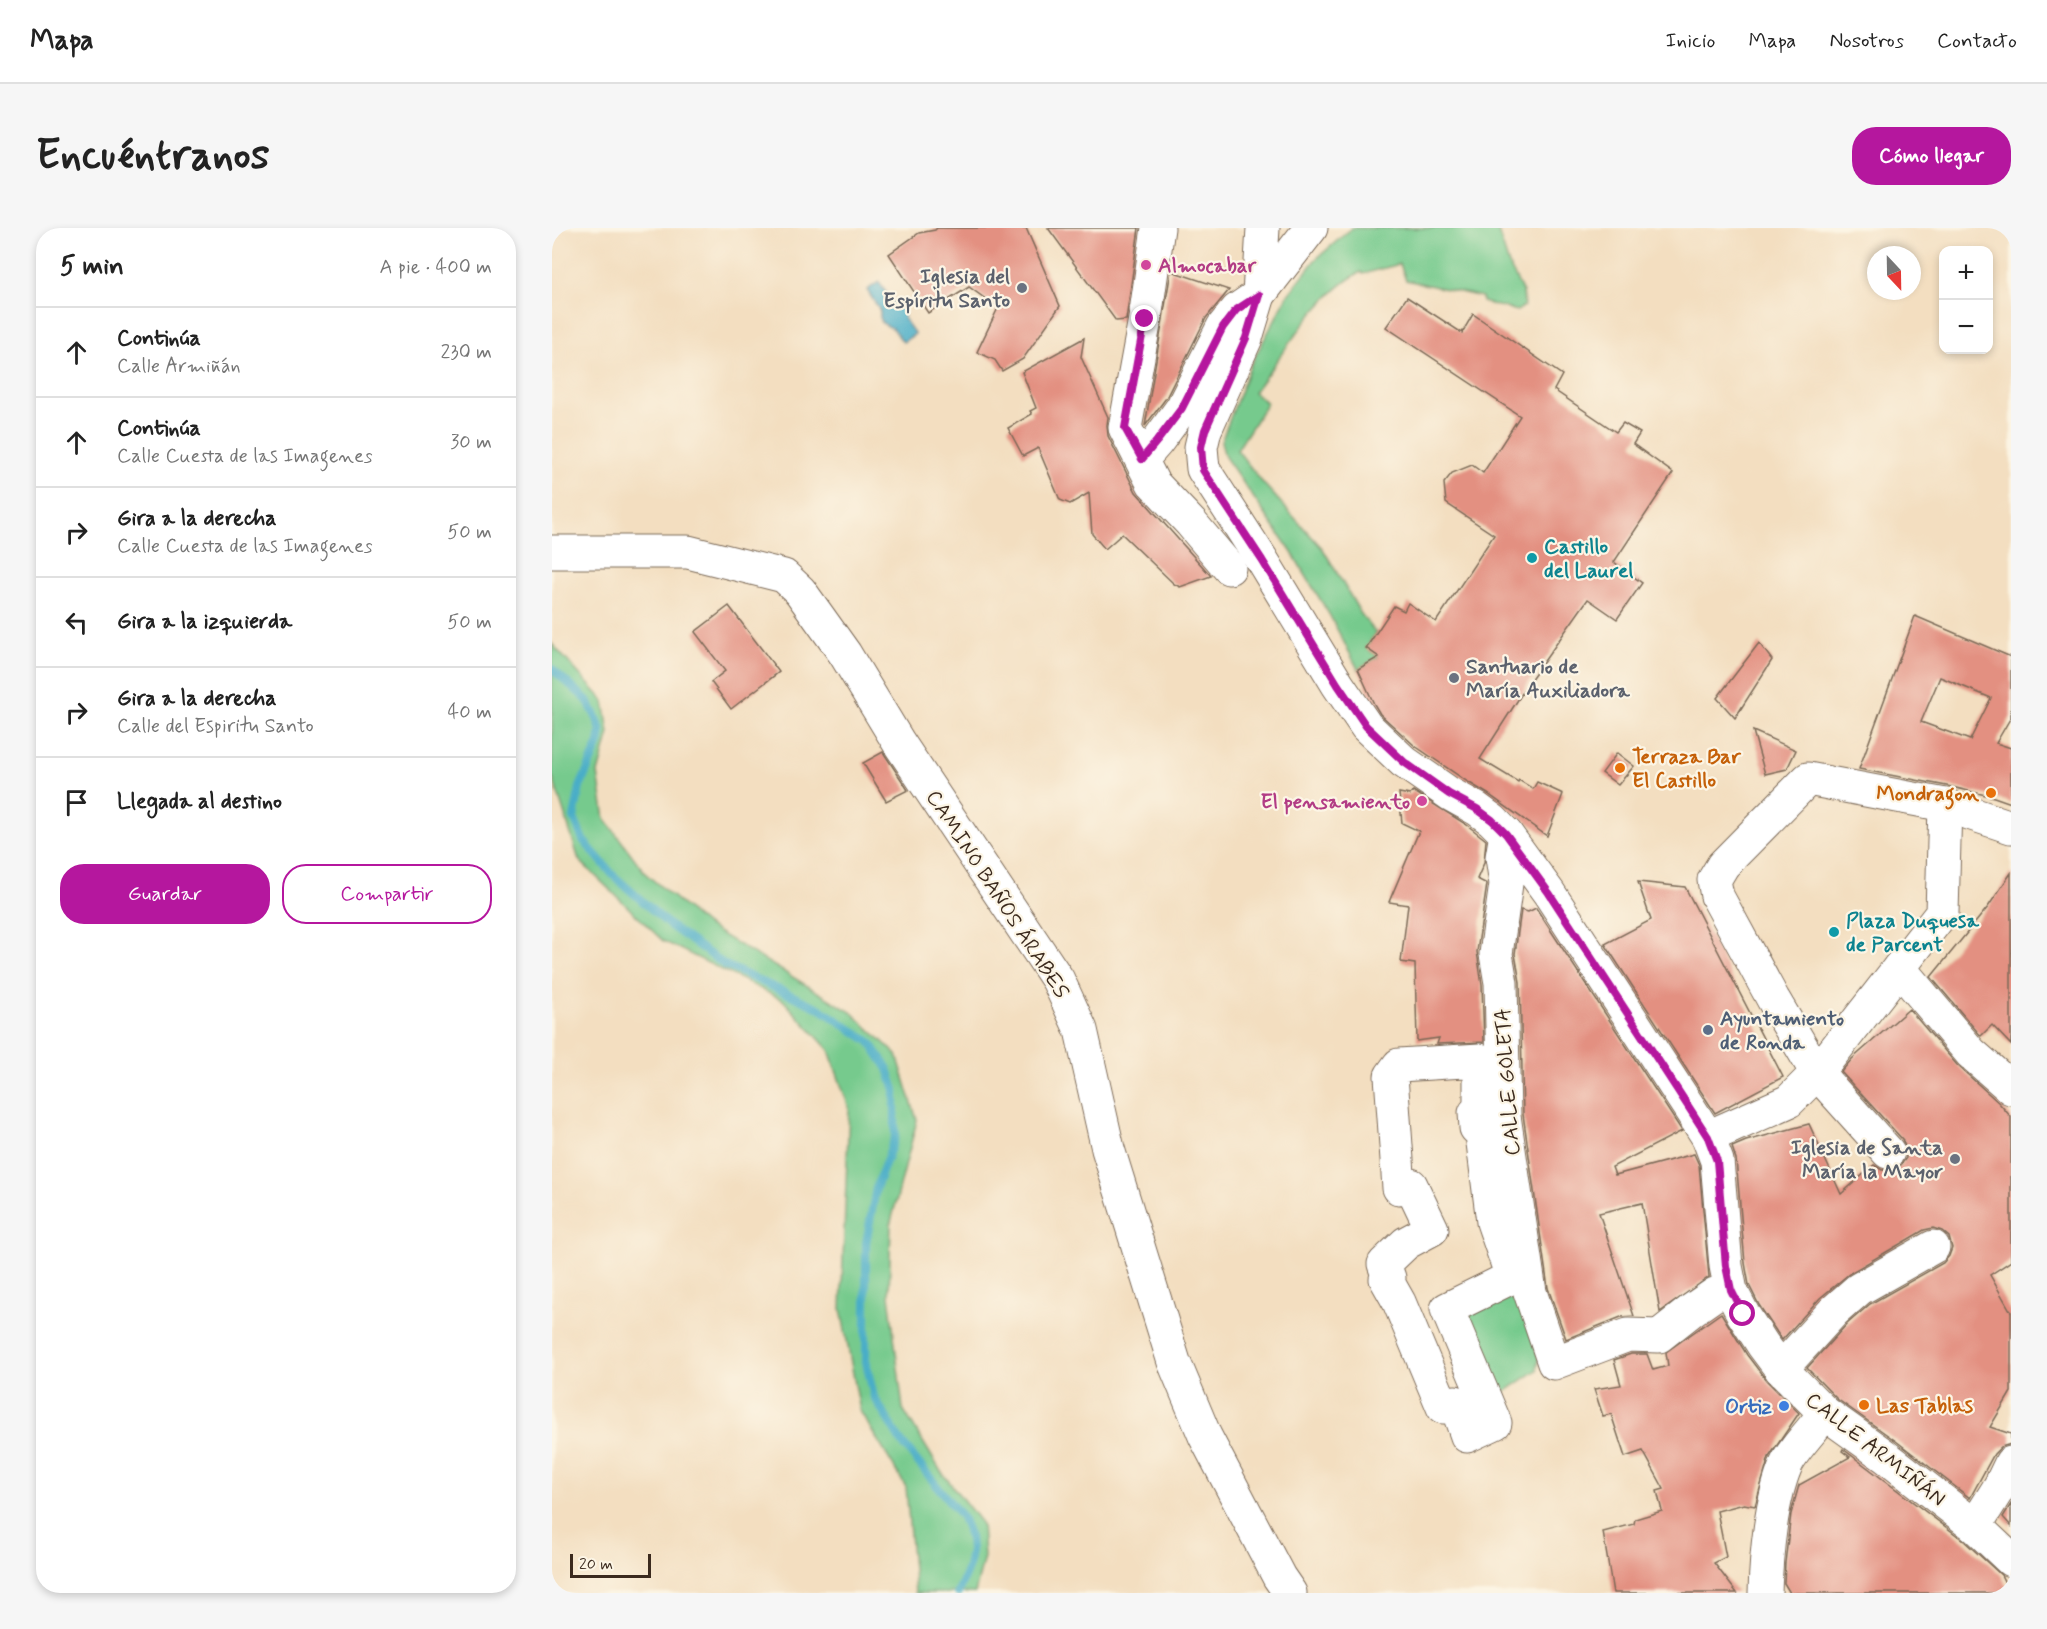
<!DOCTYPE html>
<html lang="es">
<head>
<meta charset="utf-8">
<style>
	:root { --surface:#fff; --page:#f6f6f6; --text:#222; --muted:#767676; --line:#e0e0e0; --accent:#b5179e }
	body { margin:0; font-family:Mynerve,sans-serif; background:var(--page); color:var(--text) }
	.controls { position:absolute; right:18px; top:18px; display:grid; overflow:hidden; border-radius:12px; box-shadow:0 3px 9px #0003 }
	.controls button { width:54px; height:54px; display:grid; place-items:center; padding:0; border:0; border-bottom:2px solid var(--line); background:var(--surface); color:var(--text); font:30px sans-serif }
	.compass { position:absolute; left:1315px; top:18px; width:54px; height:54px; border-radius:50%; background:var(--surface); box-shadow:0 3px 9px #0003; rotate:158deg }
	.scale { position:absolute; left:18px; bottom:15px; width:81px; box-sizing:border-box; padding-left:6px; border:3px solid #3b2a1e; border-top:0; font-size:16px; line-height:21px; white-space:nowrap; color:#3b2a1e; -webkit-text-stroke:4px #fcf5e5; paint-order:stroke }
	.stop { position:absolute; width:18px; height:18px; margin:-14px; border:4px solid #b5179e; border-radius:50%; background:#fff }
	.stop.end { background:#b5179e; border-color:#fff; box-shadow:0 2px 6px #0008 }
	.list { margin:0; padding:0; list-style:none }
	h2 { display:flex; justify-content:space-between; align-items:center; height:78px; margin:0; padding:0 24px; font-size:26px }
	h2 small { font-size:20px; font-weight:400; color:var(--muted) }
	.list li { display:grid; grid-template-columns:39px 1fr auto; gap:18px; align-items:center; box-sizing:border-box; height:90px; padding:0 24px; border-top:2px solid var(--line) }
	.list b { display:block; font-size:22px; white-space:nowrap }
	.list p { margin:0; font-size:20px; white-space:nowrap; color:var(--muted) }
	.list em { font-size:20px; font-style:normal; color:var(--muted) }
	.actions { display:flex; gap:12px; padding:18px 24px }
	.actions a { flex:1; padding:14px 0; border:2px solid var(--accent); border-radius:24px; text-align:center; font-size:21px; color:var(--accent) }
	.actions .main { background:var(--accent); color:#fff }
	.icon { flex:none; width:33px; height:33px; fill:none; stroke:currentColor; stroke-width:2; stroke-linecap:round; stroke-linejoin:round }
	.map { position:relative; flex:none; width:1459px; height:1365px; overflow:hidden; border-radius:24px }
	header { display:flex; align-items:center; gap:36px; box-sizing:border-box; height:84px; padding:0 30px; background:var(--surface); border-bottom:2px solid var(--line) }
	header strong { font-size:28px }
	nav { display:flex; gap:33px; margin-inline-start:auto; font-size:21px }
	.intro { display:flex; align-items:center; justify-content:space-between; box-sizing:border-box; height:144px; padding:0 36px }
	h1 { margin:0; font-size:42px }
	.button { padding:15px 27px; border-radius:24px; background:var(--accent); color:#fff; font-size:21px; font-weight:700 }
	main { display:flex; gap:36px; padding:0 36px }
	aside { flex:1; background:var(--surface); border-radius:24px; box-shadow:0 3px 9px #0003 }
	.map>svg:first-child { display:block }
</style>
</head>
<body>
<header>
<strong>Mapa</strong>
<nav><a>Inicio</a><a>Mapa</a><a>Nosotros</a><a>Contacto</a></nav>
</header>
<div class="intro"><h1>Encuéntranos</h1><a class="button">Cómo llegar</a></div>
<main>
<aside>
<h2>5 min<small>A pie · 400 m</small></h2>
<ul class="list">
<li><svg class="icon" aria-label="ahead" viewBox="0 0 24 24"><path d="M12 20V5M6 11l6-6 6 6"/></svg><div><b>Continúa</b><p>Calle Armiñán</p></div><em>230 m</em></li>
<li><svg class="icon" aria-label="ahead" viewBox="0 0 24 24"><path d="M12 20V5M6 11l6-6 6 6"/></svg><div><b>Continúa</b><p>Calle Cuesta de las Imagenes</p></div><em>30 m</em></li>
<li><svg class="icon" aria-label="right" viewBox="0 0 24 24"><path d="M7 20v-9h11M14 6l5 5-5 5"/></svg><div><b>Gira a la derecha</b><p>Calle Cuesta de las Imagenes</p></div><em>50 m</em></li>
<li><svg class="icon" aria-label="left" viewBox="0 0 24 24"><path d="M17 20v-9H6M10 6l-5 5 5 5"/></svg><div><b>Gira a la izquierda</b></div><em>50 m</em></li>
<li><svg class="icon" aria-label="right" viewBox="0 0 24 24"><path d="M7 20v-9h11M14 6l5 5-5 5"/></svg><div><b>Gira a la derecha</b><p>Calle del Espiritu Santo</p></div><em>40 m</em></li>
<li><svg class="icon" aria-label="arrive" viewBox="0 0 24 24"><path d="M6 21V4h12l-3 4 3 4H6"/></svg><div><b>Llegada al destino</b></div></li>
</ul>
<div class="actions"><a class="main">Guardar</a><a>Compartir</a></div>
</aside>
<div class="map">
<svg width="1459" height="1365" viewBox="0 0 1459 1365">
	<rect width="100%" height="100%" fill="#fcf5e5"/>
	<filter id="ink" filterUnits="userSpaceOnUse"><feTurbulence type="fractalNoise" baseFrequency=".0167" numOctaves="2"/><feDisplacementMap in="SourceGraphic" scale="12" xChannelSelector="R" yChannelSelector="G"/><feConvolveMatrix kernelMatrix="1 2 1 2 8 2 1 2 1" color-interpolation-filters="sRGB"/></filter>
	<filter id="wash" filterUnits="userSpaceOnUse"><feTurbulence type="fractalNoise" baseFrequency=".008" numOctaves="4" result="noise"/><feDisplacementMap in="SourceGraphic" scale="24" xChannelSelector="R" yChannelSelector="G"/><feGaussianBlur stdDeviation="1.35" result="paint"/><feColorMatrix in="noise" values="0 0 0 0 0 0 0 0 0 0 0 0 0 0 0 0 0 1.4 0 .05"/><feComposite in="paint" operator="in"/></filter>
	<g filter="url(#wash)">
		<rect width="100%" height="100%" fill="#f3dec0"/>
		<g fill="#76ca8d" stroke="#587a56" stroke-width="1.5">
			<path d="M800,0H945L957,37L971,64L972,78L965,83L930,74V69L854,52L848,36L811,46L809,44C768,64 730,127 702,164L715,175L685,222L710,254L771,321L809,386L824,405L814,420L827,429L806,441L777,386L739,323L673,229L669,214L698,138L736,67L763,32Z"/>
			<path d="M0,416L52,473L57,505L46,545L53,591L94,646L154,697L299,784L345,827L365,892L339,994L337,1067L351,1181L388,1242L430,1296L432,1329L423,1365H363L354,1259L308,1183L289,1081L297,880L277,822L231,772L111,713L27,632L0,547Z"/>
			<path d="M960,1049L987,1131L985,1142L935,1176L895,1081Z"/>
		</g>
		<path fill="#48adc7" stroke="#426c72" stroke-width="1.5" d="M327,54L340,74L349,77L352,82V91L363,106L351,114L340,100L330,95L328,89V83L315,62Z"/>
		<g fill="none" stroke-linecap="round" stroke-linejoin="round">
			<path stroke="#48adc7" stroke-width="8" d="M0,441L35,472L45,491L49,503L47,515L28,559L22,590L31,612L61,647L117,697L173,737L267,780L318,814L336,841L343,862V909L324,960L314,1015V1134L322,1169L348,1212L410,1289L418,1309L419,1323L416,1340L406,1365"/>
		</g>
		<g id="blocks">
			<g fill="#e39081" fill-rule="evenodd">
				<path d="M385,0H474L508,78L471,131L450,143L443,132L425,124L446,80L417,59L376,85L337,26L367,5L383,2Z"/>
				<path d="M496,0H587L574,92L564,93Z"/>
				<path d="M619,43L677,62L654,90L614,170L593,198Z"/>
				<path d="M855,69L910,105L921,86L1010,147L1002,162L1064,204L1071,195L1088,205L1081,216L1121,245L1062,334L1090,355L1065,391L1036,371L976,456L928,531L966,554L967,552L981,561L985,554L1011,566L995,608L936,566L916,554L863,518L828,486L822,476L806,441L827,429L814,420L842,378L852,383L856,375L884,394L942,307L894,275L892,255L900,245L920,237L931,245L968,188L834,99Z"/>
				<path d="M532,110L529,129L556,189L555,197L556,208L584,264L659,348L628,359L622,356L570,306L553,321L540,306L537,265L518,276L508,272L486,220L471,228L456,200L480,186L478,183L484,180L470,144Z"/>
				<path d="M177,378L227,444L179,481L159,454L173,443L143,404Z"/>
				<path d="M1363,388L1459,429V489L1444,515L1459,520V575L1442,569L1400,559L1307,541ZM1388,449L1439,470L1418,512L1369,494Z"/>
				<path d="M1207,415L1220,432L1183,490L1165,470Z"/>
				<path d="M1201,503L1244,522L1235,541L1213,546Z"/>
				<path d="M331,524L356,562L334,573L311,535Z"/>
				<path d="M1065,525L1082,538L1066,557L1050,545Z"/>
				<path d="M861,563L915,597L934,612L932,635L925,651L935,656L925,724L930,757L932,814L885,816L887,810L865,813L863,736L849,734L856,677L837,674L867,603L850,595L847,565L858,567Z"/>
				<path d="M1459,645V817L1440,797L1429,808L1379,749L1436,679Z"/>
				<path d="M1086,654L1133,659L1231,849L1163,885L1053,716L1099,692Z"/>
				<path d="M984,680L1130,903L1060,939L1063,947L1142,926L1147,937L1157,1049L1108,1084L1090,975L1047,985L1082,1088L1069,1089L1014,1111L996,1060L971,886L968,754L963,726L969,682L976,684Z"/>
				<path d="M1357,781L1405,837L1447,875L1459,889V1033L1438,1047L1459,1084V1164L1438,1199L1459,1206V1216L1449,1219L1442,1226L1418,1270L1344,1213L1285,1171L1255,1140L1295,1096L1318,1076L1391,1035L1397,1028L1400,1020L1397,1009L1390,1003L1381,1000L1372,1002L1298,1045L1268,1070L1230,1112L1207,1077L1197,1057L1193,1035L1184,931L1180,919L1194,913L1257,896L1289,966L1322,937L1330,942H1339L1348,938L1354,930V921L1350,911L1289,844L1300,831Z"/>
				<path d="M1169,1085L1195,1127L1214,1152L1247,1185L1217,1229L1203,1278L1192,1276L1165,1283L1174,1329L1162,1335L1185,1365H1061L1051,1304L1082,1296L1083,1291L1110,1283L1105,1263L1112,1261L1091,1223L1073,1229L1059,1186L1051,1188L1042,1161L1069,1157L1062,1132L1079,1126H1095L1101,1142L1116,1138L1114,1124Z"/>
				<path d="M1291,1221L1411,1312L1449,1347L1458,1365H1238L1232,1355L1233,1335L1239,1286L1247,1257L1298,1229L1290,1223Z"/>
				<path d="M1459,1276V1298L1451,1289Z"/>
			</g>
		</g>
	</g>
	<g filter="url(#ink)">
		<use href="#blocks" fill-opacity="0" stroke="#7b6957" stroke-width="1.5"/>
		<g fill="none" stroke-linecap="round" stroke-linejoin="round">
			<defs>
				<g id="minor">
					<path d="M606,0L593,91L573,200L601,255L639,295L677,340"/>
					<path d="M759,0L707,67L694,110L653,202L649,219L651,241L710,332L786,457L814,498L852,534L898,566L925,581L940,592L954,606L997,665L1136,878L1156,909L1165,933L1174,1038L1179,1063L1191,1086L1211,1117L1229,1141L1273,1185L1333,1228L1423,1298L1459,1332"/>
					<path d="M590,231L605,214L630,180L671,99L685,82L707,67L711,0"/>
					<path d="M0,324H136L232,348L248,363L293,426L347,515L506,752L529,802L556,921L622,1134L653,1208L727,1349L738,1365"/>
					<path d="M954,606L950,629L954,656L944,726L949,755L952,888L978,1064L1002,1135L1076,1107L1107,1108L1140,1082L1163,1066L1179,1063"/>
					<path d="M1347,740L1419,825L1459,860"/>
					<path d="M928,832V885H923L924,900L929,899L941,994L960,1049L895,1081L943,1195L915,1208L903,1174L891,1179L847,1074L834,1051L837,1050L832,1036L854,1015L880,1001L859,957L847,960L839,848L847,837Z"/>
					<path d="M1156,909L1237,873L1265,845L1390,685L1393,577"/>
					<path d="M1336,924L1265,845L1221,771L1165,668L1162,652L1171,637L1256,551L1393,577L1459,599"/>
					<path d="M1229,1141L1282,1083L1307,1061L1381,1019"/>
					<path d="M1423,1298L1448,1258L1459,1235"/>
					<path d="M1213,1365C1214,1327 1219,1272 1234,1237C1239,1224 1264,1198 1273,1185"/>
				</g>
			</defs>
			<use href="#minor" stroke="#7b6957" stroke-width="35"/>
			<use href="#minor" stroke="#fff" stroke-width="33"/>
		</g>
	</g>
	<g fill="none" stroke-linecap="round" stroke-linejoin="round" filter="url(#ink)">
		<path stroke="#b5179e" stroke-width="8" d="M593,91L573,200L590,231L605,213L630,180L671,99L684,82L707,67L694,110L653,202L649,219L651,242L710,332L786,457L814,498L852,534L897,566L925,581L940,592L954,606L997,665L1136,878L1156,909L1165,933L1174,1038L1179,1062L1191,1086"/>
	</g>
	<g fill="#d1479c" stroke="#fcf5e5" stroke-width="2">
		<circle cx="594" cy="37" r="6"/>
		<circle cx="870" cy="573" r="6"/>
	</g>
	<g fill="#6b7280" stroke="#fcf5e5" stroke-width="2">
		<circle cx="470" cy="60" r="6"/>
		<circle cx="902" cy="450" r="6"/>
		<circle cx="1403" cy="931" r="6"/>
	</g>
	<g fill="#0f9aa8" stroke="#fcf5e5" stroke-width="2">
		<circle cx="980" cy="330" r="6"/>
		<circle cx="1282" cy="704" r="6"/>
	</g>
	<g fill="#e8710a" stroke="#fcf5e5" stroke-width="2">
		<circle cx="1068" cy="540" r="6"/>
		<circle cx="1439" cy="565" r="6"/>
		<circle cx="1312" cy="1177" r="6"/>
	</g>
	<circle fill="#5c6f8a" stroke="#fcf5e5" stroke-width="2" cx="1156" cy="802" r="6"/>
	<circle fill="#3f7fe0" stroke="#fcf5e5" stroke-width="2" cx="1232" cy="1178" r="6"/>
	<g text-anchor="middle" stroke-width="4.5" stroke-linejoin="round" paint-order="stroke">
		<g font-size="21" font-weight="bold" fill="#b23c85" stroke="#fcf5e5" text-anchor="start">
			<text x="606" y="44">Almocabar</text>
			<text x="858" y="580" text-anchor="end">El pensamiento</text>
		</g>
		<g font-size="21" font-weight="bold" fill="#5b616d" stroke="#fcf5e5" text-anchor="end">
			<text x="458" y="55">Iglesia del<tspan x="458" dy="24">Espíritu Santo</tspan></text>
			<text x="914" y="445" text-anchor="start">Santuario de<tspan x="914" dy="24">María Auxiliadora</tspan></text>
			<text x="1391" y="926">Iglesia de Santa<tspan x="1391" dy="24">María la Mayor</tspan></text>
		</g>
		<g font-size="21" font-weight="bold" fill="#0d838f" stroke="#fcf5e5" text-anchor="start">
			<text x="992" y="325">Castillo<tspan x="992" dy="24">del Laurel</tspan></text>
			<text x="1294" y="699">Plaza Duquesa<tspan x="1294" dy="24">de Parcent</tspan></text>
		</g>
		<g font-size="21" font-weight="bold" fill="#c56008" stroke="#fcf5e5" text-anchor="start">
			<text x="1080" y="535">Terraza Bar<tspan x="1080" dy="24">El Castillo</tspan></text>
			<text x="1427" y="572" text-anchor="end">Mondragon</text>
			<text x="1324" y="1184">Las Tablas</text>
		</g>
		<g font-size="21" fill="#3b2a1e" stroke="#fcf5e5">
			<text transform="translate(446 666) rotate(57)" y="7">CAMINO BAÑOS ÁRABES</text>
			<text transform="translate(955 854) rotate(-94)" y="7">CALLE GOLETA</text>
			<text transform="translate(1324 1221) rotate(38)" y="7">CALLE ARMIÑÁN</text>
		</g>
		<g font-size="21" font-weight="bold" fill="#4e5e75" stroke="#fcf5e5" text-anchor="start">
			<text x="1168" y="797">Ayuntamiento<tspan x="1168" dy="24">de Ronda</tspan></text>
		</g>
		<g font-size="21" font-weight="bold" fill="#366cbe" stroke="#fcf5e5" text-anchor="end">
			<text x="1220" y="1185">Ortiz</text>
		</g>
	</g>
</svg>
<div class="controls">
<button>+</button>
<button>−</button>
</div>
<svg class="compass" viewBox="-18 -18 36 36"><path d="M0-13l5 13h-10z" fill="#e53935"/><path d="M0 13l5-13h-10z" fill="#767676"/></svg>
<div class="scale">20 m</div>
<div class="stop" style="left:1191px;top:1086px"></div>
<div class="stop end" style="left:593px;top:91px"></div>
</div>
</main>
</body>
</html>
